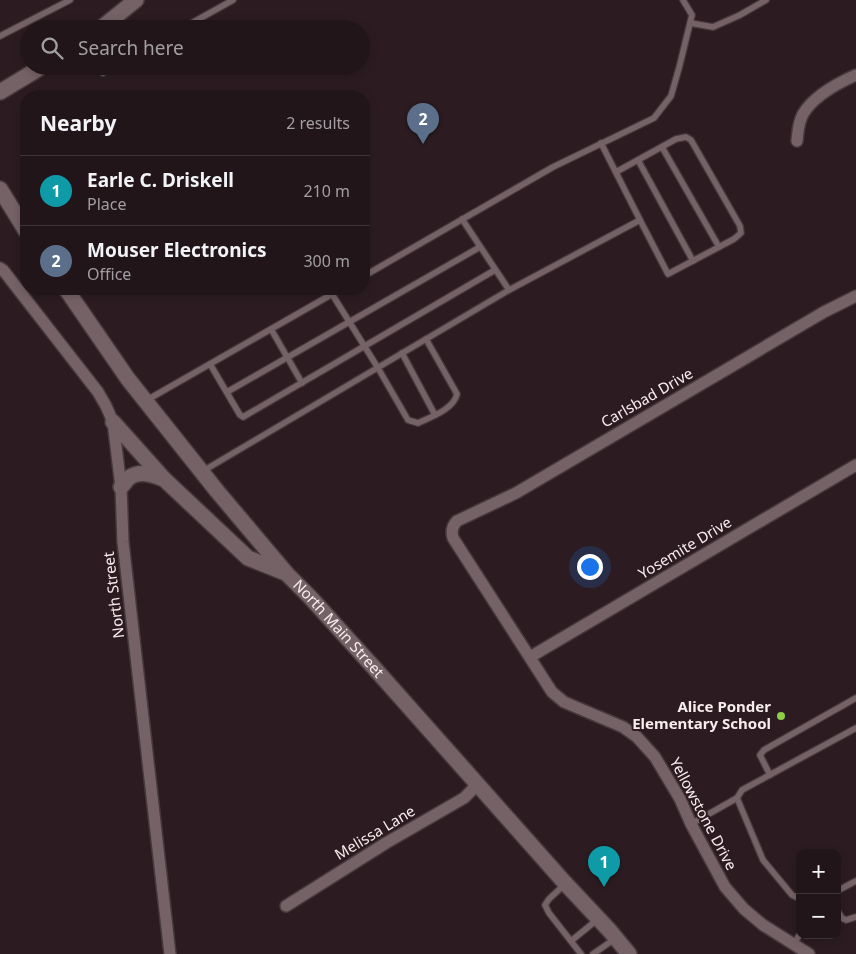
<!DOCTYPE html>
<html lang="en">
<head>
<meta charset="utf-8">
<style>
	:root { --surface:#211519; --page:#291e22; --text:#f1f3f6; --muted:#a29fa2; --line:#3e3438; --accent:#8cce46 }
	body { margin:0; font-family:"Noto Sans",sans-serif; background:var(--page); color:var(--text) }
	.controls { position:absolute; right:15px; bottom:15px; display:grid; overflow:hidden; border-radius:10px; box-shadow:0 2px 8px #0003 }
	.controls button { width:45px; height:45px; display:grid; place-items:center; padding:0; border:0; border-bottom:1px solid var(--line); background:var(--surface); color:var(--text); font:25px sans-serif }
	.you { position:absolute; left:589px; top:566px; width:18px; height:18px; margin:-12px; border:4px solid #fff; border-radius:50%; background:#1a73e8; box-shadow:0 0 0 8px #1a73e833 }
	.badge { display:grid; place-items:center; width:32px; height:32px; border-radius:50%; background:var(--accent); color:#fff; font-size:16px; font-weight:700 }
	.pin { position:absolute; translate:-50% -41px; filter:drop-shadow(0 1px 2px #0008) }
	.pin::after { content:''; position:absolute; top:26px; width:18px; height:15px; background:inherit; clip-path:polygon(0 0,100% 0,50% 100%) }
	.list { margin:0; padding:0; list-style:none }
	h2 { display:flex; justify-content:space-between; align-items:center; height:65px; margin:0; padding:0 20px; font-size:21px }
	h2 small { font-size:16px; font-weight:400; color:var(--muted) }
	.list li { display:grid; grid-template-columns:32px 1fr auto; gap:15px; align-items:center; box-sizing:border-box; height:70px; padding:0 20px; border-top:1px solid var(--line) }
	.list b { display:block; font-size:19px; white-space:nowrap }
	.list p { margin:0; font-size:16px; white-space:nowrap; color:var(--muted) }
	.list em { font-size:16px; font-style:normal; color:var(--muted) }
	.icon { flex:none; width:28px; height:28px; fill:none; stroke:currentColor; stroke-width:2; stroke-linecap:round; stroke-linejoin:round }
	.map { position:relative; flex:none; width:856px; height:954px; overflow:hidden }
	.search { position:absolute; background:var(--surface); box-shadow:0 2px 8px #0003; left:20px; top:20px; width:350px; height:55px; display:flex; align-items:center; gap:12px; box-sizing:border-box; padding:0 18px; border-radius:28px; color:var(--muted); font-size:19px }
	.panel { position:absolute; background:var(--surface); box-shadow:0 2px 8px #0003; left:20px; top:90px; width:350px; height:205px; border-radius:20px }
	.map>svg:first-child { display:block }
</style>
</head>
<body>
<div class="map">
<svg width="856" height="954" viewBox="0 0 856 954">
	<rect width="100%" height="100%" fill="#2c1c21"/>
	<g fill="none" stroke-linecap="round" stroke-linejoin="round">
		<defs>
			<g id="lane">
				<path d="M690,23L713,27L740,15L766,0"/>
				<path d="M181,29L233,0"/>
				<path d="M0,36L70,0"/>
				<path d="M103,73L114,66"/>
				<path d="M662,147L719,247"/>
				<path d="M638,160L693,261"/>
				<path d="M616,172L676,139L686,137L691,140L740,226L741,233L734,239L668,274L640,220"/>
				<path d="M364,276L553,167L654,118L671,96L679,68L692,15L683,0"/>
				<path d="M509,290L640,220L601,143"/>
				<path d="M332,294L378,368L408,420L418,423C431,417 454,409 457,394L426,339"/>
				<path d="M271,329L302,383"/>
				<path d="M402,353L435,415"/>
				<path d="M210,364L240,415L243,417L495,270"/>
				<path d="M227,392L480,247"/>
				<path d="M147,400L341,289"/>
				<path d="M203,471L509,290L462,219"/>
				<path d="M770,775L760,755L764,750L856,698"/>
				<path d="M737,798L763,860L792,895L800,899"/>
				<path d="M691,824L737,798L742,790L856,728"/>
				<path d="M564,885L549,899L545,905L549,913L581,954"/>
				<path d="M837,891L856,881"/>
				<path d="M837,910L842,918L846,920L856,917"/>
				<path d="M571,941L598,919"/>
				<path d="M794,944L800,934"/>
				<path d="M593,954L616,938"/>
			</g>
			<g id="street">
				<path d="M797,141C798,132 798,123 803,114C813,97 838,83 856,75"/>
				<path d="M0,268L3,270L98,392L106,406L113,422L121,487L123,542L170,954"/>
				<path d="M530,657L856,465"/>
				<path d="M286,906L386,843L464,798L478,784"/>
				<path d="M809,954L763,925L744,909L725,887L691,824L680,799L655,757L637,737L623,727L564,702L552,692L453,538C451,531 452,526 457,521L516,493L824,312L856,296"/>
			</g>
			<g id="secondary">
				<path d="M100,29L136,0"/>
				<path d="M0,92L43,66"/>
				<path d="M0,189L26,231"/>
				<path id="s1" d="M66,289L128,379L217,491L287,574L310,597L377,671L565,883L610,931L629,954"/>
				<path d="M113,422L164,479L248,558L283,572"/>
				<path d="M121,487C124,484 127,479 130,477C141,470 153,475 164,479"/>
			</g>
		</defs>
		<use href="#lane" stroke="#46393c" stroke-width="8"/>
		<use href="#street" stroke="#46393c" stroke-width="14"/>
		<use href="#secondary" stroke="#46393c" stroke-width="18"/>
		<use href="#lane" stroke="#756267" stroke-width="5.5"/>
		<use href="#street" stroke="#756267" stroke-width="11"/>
		<use href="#secondary" stroke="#756267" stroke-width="15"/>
	</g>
	<circle fill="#8cce46" stroke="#2c1c21" stroke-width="2" cx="781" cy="716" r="5"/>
	<g text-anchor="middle" stroke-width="4" stroke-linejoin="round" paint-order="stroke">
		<g font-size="15" fill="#f7ecee" stroke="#2c1c21">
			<text transform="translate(647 398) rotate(-30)" y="5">Carlsbad Drive</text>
			<text transform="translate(685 548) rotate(-31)" y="5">Yosemite Drive</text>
			<text transform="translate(114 595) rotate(-97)" y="5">North Street</text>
			<text dy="5" stroke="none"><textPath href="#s1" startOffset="436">North Main Street</textPath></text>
			<text transform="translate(703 814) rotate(62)" y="5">Yellowstone Drive</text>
			<text transform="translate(375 833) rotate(-31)" y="5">Melissa Lane</text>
		</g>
		<g font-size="15" font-weight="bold" fill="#f7ecee" stroke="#2c1c21" text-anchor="end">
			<text x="771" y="712">Alice Ponder<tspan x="771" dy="17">Elementary School</tspan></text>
		</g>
	</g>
</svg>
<div class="controls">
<button>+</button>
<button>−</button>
</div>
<div class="you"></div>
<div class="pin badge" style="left:604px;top:887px;background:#0f9aa8">1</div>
<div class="pin badge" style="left:423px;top:144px;background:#5c6f8a">2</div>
<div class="search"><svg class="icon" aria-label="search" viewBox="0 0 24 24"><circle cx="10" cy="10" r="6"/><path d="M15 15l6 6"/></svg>Search here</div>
<section class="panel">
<h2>Nearby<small>2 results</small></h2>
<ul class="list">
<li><span class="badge" style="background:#0f9aa8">1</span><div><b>Earle C. Driskell</b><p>Place</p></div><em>210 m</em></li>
<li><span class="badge" style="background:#5c6f8a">2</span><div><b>Mouser Electronics</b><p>Office</p></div><em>300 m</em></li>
</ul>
</section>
</div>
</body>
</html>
